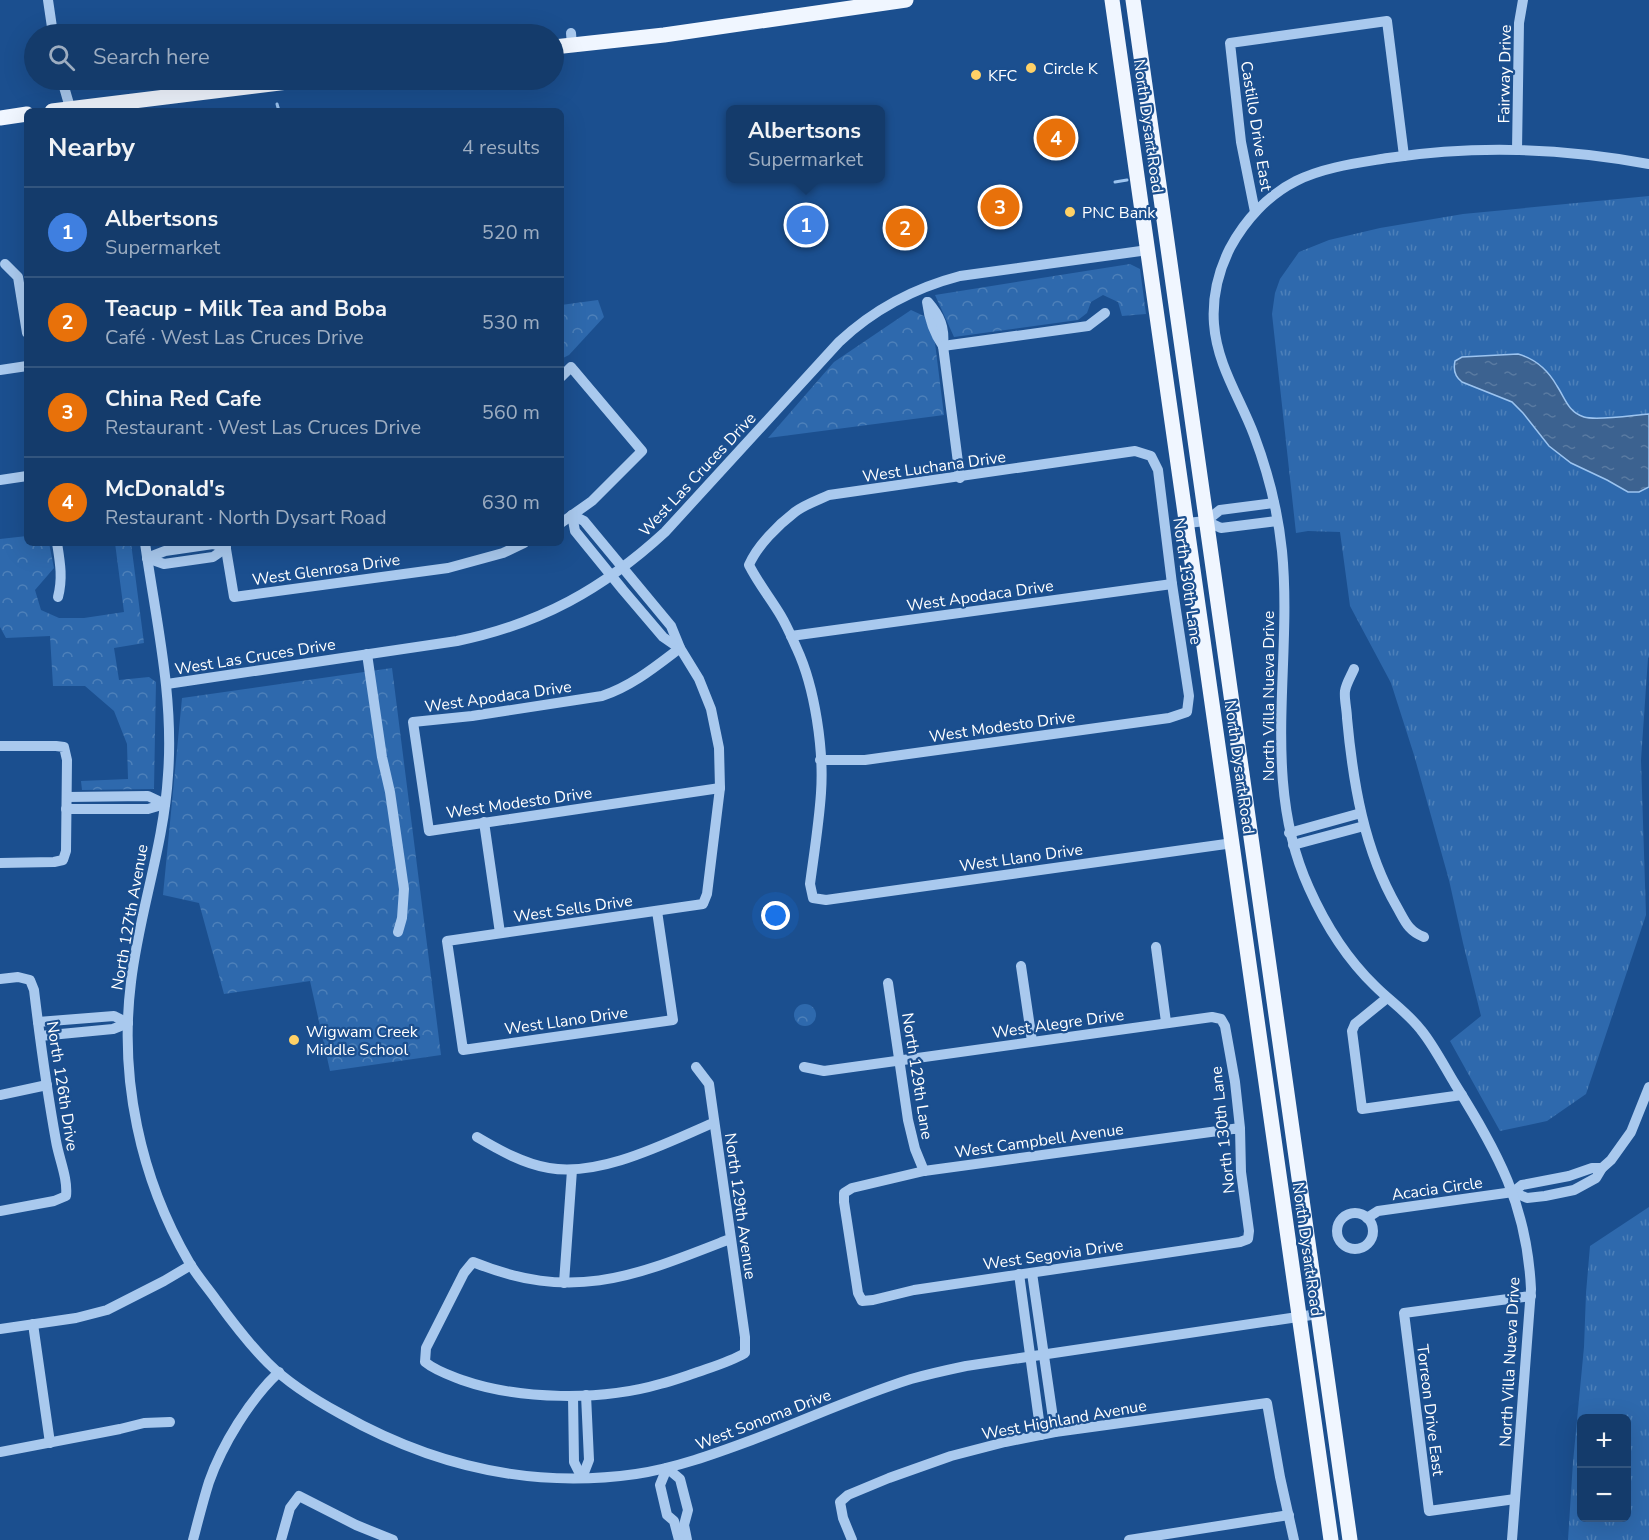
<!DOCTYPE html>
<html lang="en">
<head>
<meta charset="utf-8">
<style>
	:root { --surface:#143b6b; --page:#214673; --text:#f1f3f6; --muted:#9dadc1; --line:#33557e; --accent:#90b9f0 }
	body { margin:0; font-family:"Nunito Sans",sans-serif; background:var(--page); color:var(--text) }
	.controls { position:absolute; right:18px; bottom:18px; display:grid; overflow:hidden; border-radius:9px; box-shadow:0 6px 24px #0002 }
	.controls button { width:54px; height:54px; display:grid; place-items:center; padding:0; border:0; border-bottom:2px solid var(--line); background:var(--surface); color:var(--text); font:30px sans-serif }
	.you { position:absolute; left:776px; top:916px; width:21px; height:21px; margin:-15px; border:4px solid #fff; border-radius:50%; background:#1a73e8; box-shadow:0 0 0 9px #1a73e833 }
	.badge { display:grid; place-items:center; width:39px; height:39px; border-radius:50%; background:var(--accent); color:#fff; font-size:20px; font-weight:700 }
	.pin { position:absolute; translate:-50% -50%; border:3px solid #fff; box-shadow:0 2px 6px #0006 }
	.popup { position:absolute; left:726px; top:105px; width:159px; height:78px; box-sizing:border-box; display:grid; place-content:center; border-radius:9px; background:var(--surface); filter:drop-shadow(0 2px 4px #0005); font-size:20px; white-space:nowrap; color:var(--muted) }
	.popup b { font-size:22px; color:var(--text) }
	.popup::after { content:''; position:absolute; left:50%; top:100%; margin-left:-12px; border:12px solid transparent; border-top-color:var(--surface) }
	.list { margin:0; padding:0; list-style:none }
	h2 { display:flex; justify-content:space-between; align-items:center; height:78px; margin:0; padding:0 24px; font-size:26px }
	h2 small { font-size:20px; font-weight:400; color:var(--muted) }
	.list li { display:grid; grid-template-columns:39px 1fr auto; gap:18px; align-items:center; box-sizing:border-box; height:90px; padding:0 24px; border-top:2px solid var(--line) }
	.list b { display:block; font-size:22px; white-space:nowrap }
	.list p { margin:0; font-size:20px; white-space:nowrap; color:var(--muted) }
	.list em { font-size:20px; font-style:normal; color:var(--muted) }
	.icon { flex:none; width:33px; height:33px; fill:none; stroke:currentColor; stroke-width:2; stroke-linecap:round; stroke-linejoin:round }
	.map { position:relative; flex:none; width:1649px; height:1540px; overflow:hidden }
	.search { position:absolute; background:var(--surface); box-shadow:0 6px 24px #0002; left:24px; top:24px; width:540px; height:66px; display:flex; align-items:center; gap:15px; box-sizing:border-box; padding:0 21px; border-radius:33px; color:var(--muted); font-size:22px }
	.panel { position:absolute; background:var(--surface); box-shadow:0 6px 24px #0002; left:24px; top:108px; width:540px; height:438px; border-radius:9px }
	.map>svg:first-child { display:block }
</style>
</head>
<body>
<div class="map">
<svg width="1649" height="1540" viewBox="0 0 1649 1540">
	<defs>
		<pattern id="grass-tufts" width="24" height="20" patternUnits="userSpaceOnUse" patternTransform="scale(1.5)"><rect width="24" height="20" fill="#2e69ad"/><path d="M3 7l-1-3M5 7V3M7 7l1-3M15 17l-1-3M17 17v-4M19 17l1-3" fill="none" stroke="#4d80b9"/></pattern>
		<pattern id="park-crowns" width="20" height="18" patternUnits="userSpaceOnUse" patternTransform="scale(1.5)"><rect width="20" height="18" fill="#2e69ad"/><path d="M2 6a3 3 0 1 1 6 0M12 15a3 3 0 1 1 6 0" fill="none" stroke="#4d80b9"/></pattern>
		<pattern id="water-ripples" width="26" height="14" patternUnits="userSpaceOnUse" patternTransform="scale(1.5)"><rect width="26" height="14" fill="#3c6290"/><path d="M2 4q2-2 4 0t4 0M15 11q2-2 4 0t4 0" fill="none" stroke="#597aa1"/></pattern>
	</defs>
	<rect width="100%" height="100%" fill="#1b4f8f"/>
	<g fill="url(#grass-tufts)" fill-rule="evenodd">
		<path d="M1649,196V657L1648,658L1641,760L1646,915L1586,1094L1547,1121L1500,1131L1450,1041L1481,1016L1463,943L1449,880L1414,755L1391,683L1350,606L1340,532L1308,531L1296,533L1272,314L1275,293L1280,279L1299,252L1329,240L1380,228L1463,214Z"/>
		<path d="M1649,1207V1540H1568L1573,1462L1584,1347L1586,1293L1590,1246ZM1582,1418H1626V1518H1582Z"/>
	</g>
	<g fill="url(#park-crowns)">
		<path d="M1130,264L1140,269L1146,314L1122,316L1118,302L1103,295L1091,302L1087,313L1078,320L954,337L935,295Z"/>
		<path d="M598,300L604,317L569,355L561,359V305Z"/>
		<path d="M911,310L924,316L935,343L944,415L768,438L834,362Z"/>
		<path d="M27,536V543H49L54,568L35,590L41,610L59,618H84L124,612L115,543H131L144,643L114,648L119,680L149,677L156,682L154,789L82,790L81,781L128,779L127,744L114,711L85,686H53L50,636L6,638L0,627V539Z"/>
		<path d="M392,668L441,1055L330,1071L310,981L224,994L199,903L163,895L182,698Z"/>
		<circle cx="805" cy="1015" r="11"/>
	</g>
	<path fill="url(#water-ripples)" stroke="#9cc4f0" stroke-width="1.5" d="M1518,354C1536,359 1548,370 1557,386C1565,398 1568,412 1584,417C1597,421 1634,415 1649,414V487L1639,492H1628L1607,480L1571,463L1549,446L1523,413L1512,402L1462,382C1455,377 1453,370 1455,361L1462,357Z"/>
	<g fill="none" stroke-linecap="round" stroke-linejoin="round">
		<g stroke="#9cc4f0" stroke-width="3">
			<path d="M277,104L279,111"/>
			<path d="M1115,182L1127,180"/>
		</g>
		<g stroke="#a9c9ee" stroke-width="10">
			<path d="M48,0L53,34"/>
			<path d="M571,33L572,45"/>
			<path d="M62,80L71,111"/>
			<path d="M1517,150L1519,23L1523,0"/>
			<path d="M1255,212L1241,142L1230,43L1387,21L1404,156"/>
			<path d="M5,264L18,277L27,333"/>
			<path d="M927,302C929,318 933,332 943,346"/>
			<path d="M928,302C940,316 945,327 943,346L960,478"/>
			<path d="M943,346L1088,326L1105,313"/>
			<path d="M0,370L27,366"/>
			<path d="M561,377L571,367L642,451L592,501L561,523"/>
			<path d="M0,480L27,476"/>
			<path d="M572,515L584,521L671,626L680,648L699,679L711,709L719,748L720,788L707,894L703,904L447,941L463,1050L673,1020L657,911"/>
			<path d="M572,515L575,531L623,590L663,637L679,648"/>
			<path d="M1206,521L1221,528L1277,521"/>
			<path d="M1187,523L1206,521L1220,510L1274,503"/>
			<path d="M57,543C60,562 63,578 58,597"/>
			<path d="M145,543C156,621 174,696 168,775C164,845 139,913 131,982C119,1078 140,1178 189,1262C197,1276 208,1288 217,1301C233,1323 250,1345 268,1363C288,1383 317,1401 341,1414C433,1466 531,1489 636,1474C676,1468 714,1454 752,1440C805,1420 857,1396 911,1379C929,1374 947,1370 966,1366L1318,1314"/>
			<path d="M225,543L234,597L448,568L503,553L524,543"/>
			<path d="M147,558L164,564L213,557L226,548"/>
			<path d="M147,558L165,551L213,544L226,548"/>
			<path d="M791,636L1172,584"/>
			<path d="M680,648C655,667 632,686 602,696L472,716L413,722L429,831L720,788"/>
			<path d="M367,654L382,757L390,792L404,889L402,918L398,932"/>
			<path d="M1354,669C1351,676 1346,684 1345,691C1344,699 1347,710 1347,718C1353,783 1364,850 1397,907C1405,921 1408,931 1424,937"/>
			<path d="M167,684L457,641C540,624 603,589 665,532L839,342C873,310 914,288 960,276L1148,250"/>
			<path d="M0,746H56L64,747L67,760L66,851L63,860L54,862L0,863"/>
			<path d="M820,760H865L1169,718L1187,712L1189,696L1172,584L1158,470L1151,456L1135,451L829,495C818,500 804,505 795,512C778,525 757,546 749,565C758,583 771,599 781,616C787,626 792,638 797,649C815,688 824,750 821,793C819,823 814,854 810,884L813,898L826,900L1233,843"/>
			<path d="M67,797L148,796L165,804"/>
			<path d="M66,809H148L165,804"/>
			<path d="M484,822L500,933"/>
			<path d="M1289,833L1361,813"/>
			<path d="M1293,845L1364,826"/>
			<path d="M1156,947L1166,1022"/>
			<path d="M1021,966L1032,1041"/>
			<path d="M0,979L18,977L30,980L34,990C40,1040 47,1091 56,1141C59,1159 68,1178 66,1196L54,1201L0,1211"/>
			<path d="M888,983L908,1120L915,1149L924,1171"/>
			<path d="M1387,998L1355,1024L1352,1031L1362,1109L1462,1095"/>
			<path d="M38,1022L114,1016L128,1023"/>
			<path d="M40,1036L113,1029L128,1023"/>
			<path d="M696,1067L709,1084L745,1337V1353C730,1362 712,1367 695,1373C683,1377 672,1381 660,1384C602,1401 519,1400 462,1380C449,1375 436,1371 425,1362L426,1348L464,1273L473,1262C574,1303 635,1276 730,1239"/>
			<path d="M804,1067L824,1071L1212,1017L1221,1019L1225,1026L1235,1082L1240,1128L1241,1172L1249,1231L1248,1239L1240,1242L914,1290L873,1300L862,1301L858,1293L844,1202V1193L852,1188L924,1171L1240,1128"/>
			<path d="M0,1095L47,1085"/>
			<path d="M477,1137C499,1150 524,1164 549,1168C601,1177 666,1143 713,1123"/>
			<path d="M1513,1192L1522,1185L1569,1176L1592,1168H1602"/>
			<circle cx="1355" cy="1231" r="18"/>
			<path d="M1367,1218L1378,1211L1513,1192L1527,1198L1545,1196L1574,1190L1596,1178L1602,1168L1611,1160L1631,1132L1649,1087"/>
			<path d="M1032,1273L1055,1432"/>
			<path d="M1019,1274L1041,1435"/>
			<path d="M564,1283L572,1170"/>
			<path d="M33,1324L50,1443"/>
			<path d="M0,1329L76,1318L107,1310L164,1281L191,1265"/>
			<path d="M573,1396L574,1462L582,1478"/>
			<path d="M0,1452L120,1429L144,1423L170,1422"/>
			<path d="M667,1468L680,1479L688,1510L684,1525L687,1540"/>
			<path d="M667,1468L660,1485L667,1515L674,1521L679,1540"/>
			<path d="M582,1478L589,1460L586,1395"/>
			<path d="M1515,1499L1429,1511L1404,1313L1531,1296"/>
			<path d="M193,1540C198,1521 203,1501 209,1482C222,1445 250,1399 279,1372"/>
			<path d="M281,1540L290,1508L299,1496L356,1525L393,1540"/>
			<path d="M852,1540L843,1518L840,1502L848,1495L889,1478L951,1456L1005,1442L1055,1432L1267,1403L1280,1477L1294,1540"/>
			<path d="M1129,1540L1289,1515"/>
			<path d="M1512,1540L1531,1289C1527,1205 1498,1153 1455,1084C1444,1066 1434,1046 1421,1030C1408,1013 1390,1001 1375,986C1347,959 1325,924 1309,888C1260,781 1293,664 1282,551C1278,512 1268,472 1254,435C1240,398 1217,365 1214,324C1212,297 1218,272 1230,248C1245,220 1268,195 1296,181C1324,167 1358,163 1388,158C1478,145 1560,148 1649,164"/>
		</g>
		<g stroke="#f0f6ff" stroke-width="15">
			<path d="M1112,0L1331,1540"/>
			<path d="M1133,0L1350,1540"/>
			<path d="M554,47L664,35L906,0"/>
			<path d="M52,111L304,80"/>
			<path d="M0,118L27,114"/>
		</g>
	</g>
	<g fill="#ffd166" stroke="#1b4f8f" stroke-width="2">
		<circle cx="1031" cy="68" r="6"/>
		<circle cx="976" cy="75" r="6"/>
		<circle cx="1070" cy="212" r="6"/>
		<circle cx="294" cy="1040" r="6"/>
	</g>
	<g text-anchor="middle" stroke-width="4.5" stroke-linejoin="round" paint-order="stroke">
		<g font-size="16" fill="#fff" stroke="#1b4f8f" text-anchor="start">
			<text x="1043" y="74">Circle K</text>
			<text x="988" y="81">KFC</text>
			<text x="1082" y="218">PNC Bank</text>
			<text x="306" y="1037">Wigwam Creek<tspan x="306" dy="18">Middle School</tspan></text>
		</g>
		<g font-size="16" fill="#fff" stroke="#1b4f8f">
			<text transform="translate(1504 74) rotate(-89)" y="6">Fairway Drive</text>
			<text transform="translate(1149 126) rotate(82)" y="6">North Dysart Road</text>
			<text transform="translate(1257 126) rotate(81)" y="6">Castillo Drive East</text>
			<text transform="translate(934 466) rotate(-8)" y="6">West Luchana Drive</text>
			<text transform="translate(697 474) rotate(-47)" y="6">West Las Cruces Drive</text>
			<text transform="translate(326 569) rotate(-8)" y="6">West Glenrosa Drive</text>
			<text transform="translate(1188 581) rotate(82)" y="6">North 130th Lane</text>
			<text transform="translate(980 595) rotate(-8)" y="6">West Apodaca Drive</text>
			<text transform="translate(255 656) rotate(-9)" y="6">West Las Cruces Drive</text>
			<text transform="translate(498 696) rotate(-8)" y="6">West Apodaca Drive</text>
			<text transform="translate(1268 696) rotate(-90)" y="6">North Villa Nueva Drive</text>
			<text transform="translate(1002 726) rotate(-8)" y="6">West Modesto Drive</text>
			<text transform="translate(1240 767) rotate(82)" y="6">North Dysart Road</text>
			<text transform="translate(519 802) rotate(-8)" y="6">West Modesto Drive</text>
			<text transform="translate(1021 857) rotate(-8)" y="6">West Llano Drive</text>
			<text transform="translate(573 908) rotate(-8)" y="6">West Sells Drive</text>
			<text transform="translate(129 917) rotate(-80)" y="6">North 127th Avenue</text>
			<text transform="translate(566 1020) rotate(-8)" y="6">West Llano Drive</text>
			<text transform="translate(1058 1023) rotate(-8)" y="6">West Alegre Drive</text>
			<text transform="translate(918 1076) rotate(81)" y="6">North 129th Lane</text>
			<text transform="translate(63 1086) rotate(81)" y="6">North 126th Drive</text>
			<text transform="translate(1222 1130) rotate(-96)" y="6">North 130th Lane</text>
			<text transform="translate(1039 1140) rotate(-8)" y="6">West Campbell Avenue</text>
			<text transform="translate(1437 1188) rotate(-8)" y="6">Acacia Circle</text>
			<text transform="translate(741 1206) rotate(82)" y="6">North 129th Avenue</text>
			<text transform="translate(1308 1249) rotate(82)" y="6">North Dysart Road</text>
			<text transform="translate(1053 1254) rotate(-8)" y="6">West Segovia Drive</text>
			<text transform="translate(1509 1362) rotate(-87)" y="6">North Villa Nueva Drive</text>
			<text transform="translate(1431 1410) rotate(83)" y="6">Torreon Drive East</text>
			<text transform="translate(763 1419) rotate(-21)" y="6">West Sonoma Drive</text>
			<text transform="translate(1064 1419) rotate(-10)" y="6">West Highland Avenue</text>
		</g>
	</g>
</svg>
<div class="controls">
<button>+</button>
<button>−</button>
</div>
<div class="you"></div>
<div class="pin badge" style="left:806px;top:225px;background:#3f7fe0">1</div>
<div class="popup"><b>Albertsons</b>Supermarket</div>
<div class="pin badge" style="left:905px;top:228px;background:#e8710a">2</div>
<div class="pin badge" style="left:1000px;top:207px;background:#e8710a">3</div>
<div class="pin badge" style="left:1056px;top:138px;background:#e8710a">4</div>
<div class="search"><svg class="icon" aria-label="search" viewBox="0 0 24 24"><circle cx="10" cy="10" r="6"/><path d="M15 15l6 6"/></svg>Search here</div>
<section class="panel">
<h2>Nearby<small>4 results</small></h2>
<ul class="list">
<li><span class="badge" style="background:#3f7fe0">1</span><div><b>Albertsons</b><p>Supermarket</p></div><em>520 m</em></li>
<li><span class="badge" style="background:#e8710a">2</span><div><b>Teacup - Milk Tea and Boba</b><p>Café · West Las Cruces Drive</p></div><em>530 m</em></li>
<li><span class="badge" style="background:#e8710a">3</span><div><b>China Red Cafe</b><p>Restaurant · West Las Cruces Drive</p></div><em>560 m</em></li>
<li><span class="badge" style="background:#e8710a">4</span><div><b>McDonald's</b><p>Restaurant · North Dysart Road</p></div><em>630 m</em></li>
</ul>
</section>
</div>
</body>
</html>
